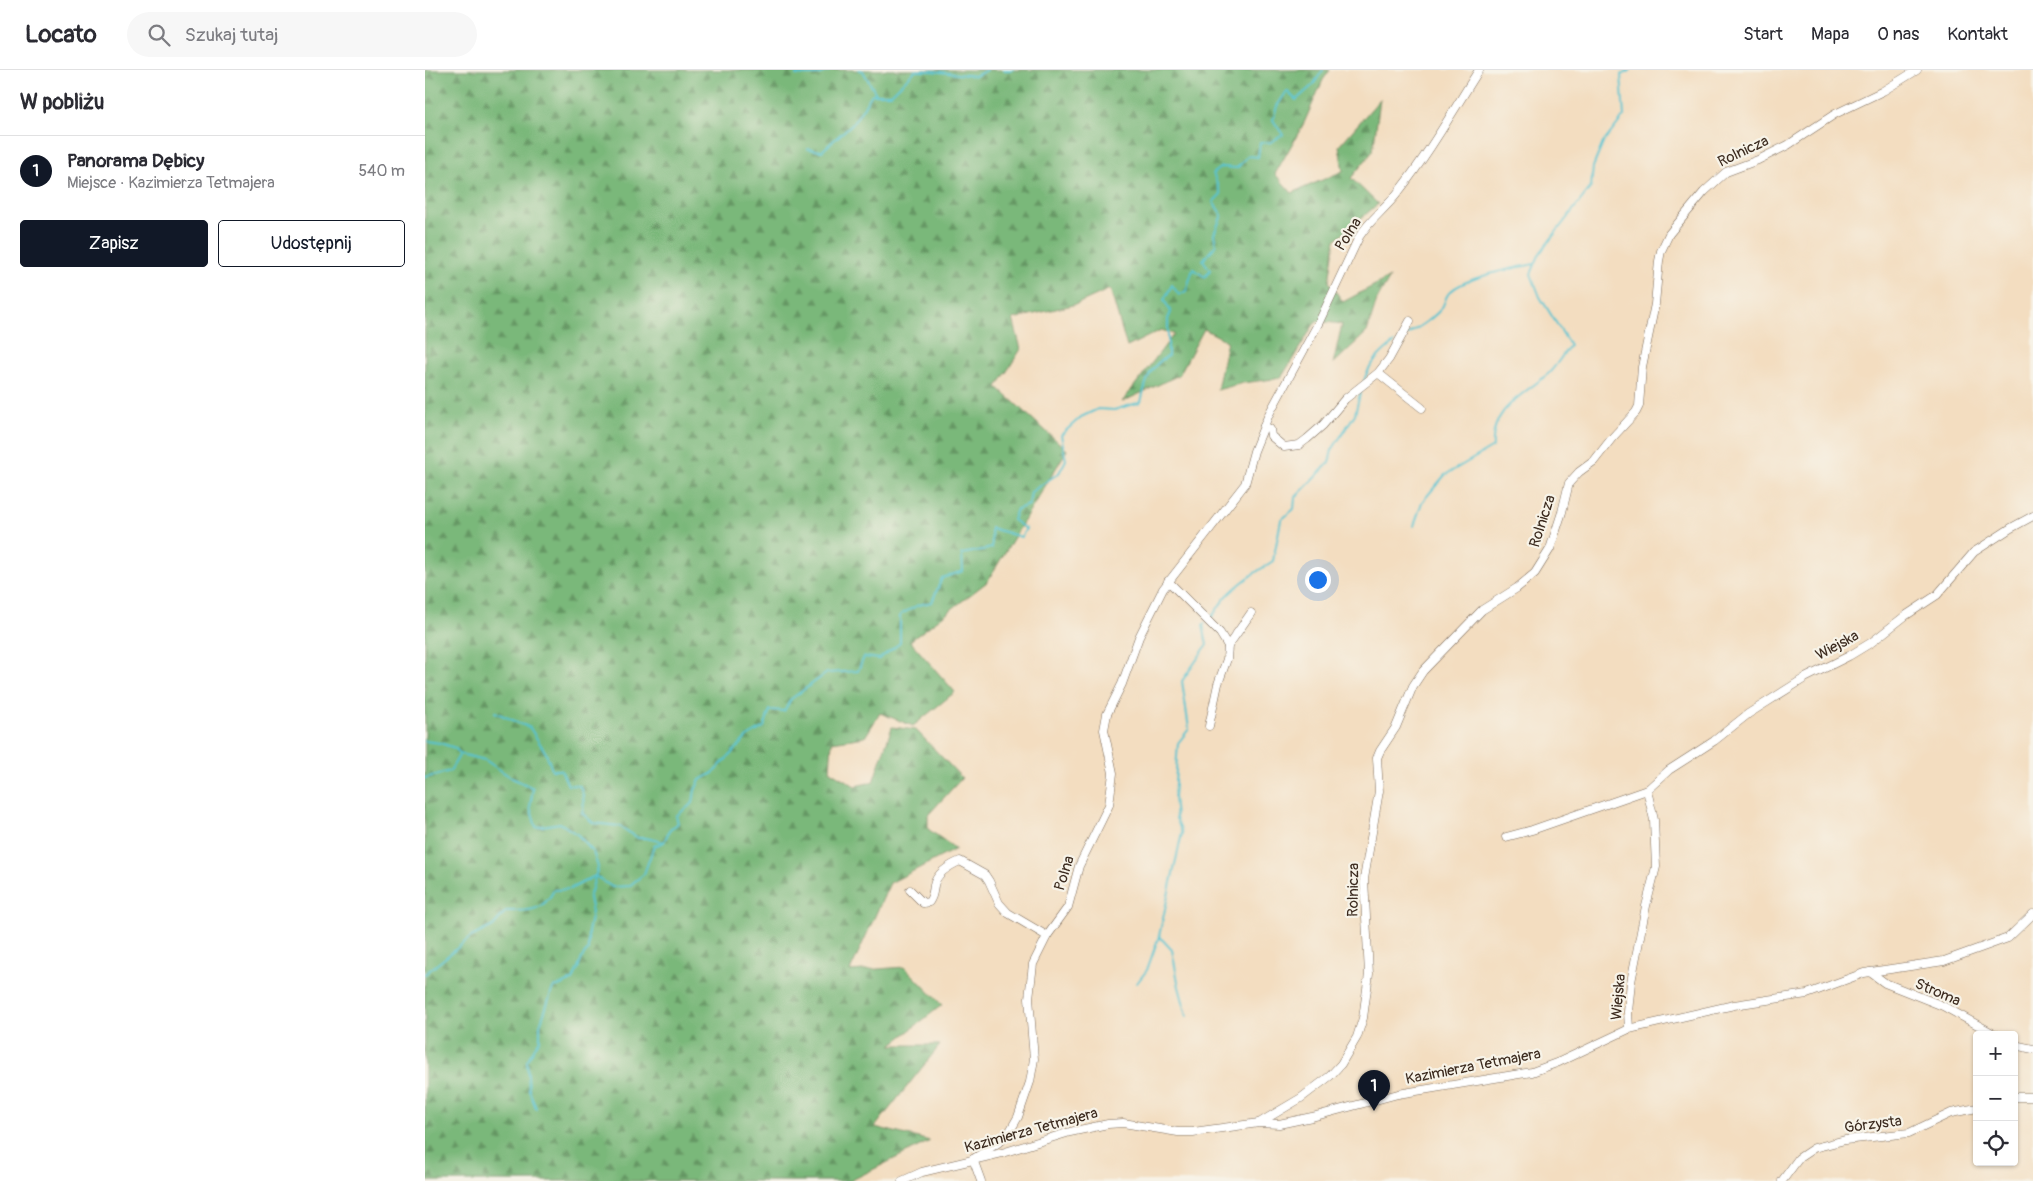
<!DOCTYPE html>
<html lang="pl">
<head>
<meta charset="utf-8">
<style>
	:root { --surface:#fff; --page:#f7f7f7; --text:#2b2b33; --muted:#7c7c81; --line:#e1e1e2; --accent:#111827 }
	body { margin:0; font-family:Pangolin,sans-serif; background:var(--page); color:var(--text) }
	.controls { position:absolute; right:15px; bottom:15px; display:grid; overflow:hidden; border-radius:5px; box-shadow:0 1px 4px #0004 }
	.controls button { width:45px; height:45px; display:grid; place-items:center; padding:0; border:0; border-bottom:1px solid var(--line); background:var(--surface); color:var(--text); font:25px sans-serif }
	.you { position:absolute; left:892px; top:509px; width:18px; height:18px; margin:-12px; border:4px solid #fff; border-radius:50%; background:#1a73e8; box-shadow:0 0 0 8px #1a73e833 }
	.badge { display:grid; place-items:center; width:32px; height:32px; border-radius:50%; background:var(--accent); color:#fff; font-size:16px; font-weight:700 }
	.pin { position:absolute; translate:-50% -41px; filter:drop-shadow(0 1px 2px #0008) }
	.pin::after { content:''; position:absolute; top:26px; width:18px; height:15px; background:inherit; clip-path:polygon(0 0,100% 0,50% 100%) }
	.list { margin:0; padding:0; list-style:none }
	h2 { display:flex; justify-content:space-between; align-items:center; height:65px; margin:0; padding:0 20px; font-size:21px }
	h2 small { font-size:16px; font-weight:400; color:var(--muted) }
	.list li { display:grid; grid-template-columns:32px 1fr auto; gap:15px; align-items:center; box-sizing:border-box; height:70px; padding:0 20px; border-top:1px solid var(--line) }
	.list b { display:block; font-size:19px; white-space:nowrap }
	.list p { margin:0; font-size:16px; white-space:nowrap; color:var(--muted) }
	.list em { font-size:16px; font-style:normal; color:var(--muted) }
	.actions { display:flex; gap:10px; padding:15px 20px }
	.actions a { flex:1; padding:11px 0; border:1px solid var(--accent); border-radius:5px; text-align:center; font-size:18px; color:var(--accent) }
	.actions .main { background:var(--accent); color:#fff }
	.icon { flex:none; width:28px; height:28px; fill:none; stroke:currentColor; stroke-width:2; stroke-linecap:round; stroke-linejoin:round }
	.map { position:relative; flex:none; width:1608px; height:1111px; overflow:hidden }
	header { display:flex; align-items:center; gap:30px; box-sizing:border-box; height:70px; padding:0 25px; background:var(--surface); border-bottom:1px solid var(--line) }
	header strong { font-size:24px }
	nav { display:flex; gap:28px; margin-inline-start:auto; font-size:18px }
	.search { width:350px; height:45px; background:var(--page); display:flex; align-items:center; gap:12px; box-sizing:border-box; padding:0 18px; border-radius:28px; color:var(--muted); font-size:19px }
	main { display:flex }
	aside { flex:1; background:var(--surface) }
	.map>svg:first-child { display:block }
</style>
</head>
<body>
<header>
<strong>Locato</strong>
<div class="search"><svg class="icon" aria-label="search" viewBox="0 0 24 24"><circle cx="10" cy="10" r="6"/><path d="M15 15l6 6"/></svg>Szukaj tutaj</div>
<nav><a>Start</a><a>Mapa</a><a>O nas</a><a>Kontakt</a></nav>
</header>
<main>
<aside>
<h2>W pobliżu<small></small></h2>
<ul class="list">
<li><span class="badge">1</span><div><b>Panorama Dębicy</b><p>Miejsce · Kazimierza Tetmajera</p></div><em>540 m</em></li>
</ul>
<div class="actions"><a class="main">Zapisz</a><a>Udostępnij</a></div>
</aside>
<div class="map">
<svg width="1608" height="1111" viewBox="0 0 1608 1111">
	<defs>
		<pattern id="forest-firs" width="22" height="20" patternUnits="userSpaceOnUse" patternTransform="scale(1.25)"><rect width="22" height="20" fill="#7ab87a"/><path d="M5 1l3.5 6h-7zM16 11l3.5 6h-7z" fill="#659663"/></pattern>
	</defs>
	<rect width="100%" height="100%" fill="#f7f3e8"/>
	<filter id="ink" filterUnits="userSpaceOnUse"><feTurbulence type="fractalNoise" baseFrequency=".02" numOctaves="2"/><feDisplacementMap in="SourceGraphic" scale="10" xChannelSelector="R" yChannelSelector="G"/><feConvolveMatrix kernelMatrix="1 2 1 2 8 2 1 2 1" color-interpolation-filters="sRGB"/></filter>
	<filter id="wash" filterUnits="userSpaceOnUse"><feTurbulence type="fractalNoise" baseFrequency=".0096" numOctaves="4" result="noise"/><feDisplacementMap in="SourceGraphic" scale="20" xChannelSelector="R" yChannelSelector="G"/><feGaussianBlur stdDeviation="1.12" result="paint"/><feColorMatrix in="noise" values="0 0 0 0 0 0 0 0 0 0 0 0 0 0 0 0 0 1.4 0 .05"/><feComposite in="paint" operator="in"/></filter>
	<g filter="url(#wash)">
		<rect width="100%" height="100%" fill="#f3ddc0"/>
		<path fill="url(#forest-firs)" stroke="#5a714c" d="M0,0H905L898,10L879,53L850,104L867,123L918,101L914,76L955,29L948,81L926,108L953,134L910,170L904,212L918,232L965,207L952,230L942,262L908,294L917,254L891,251L856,308L818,313L792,320L802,271L779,259L754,305L697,332L749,264L736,260L702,277L685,219L652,234L588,249L596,279L572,317L642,380L562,512L485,571L530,622L488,656L455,643L440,667L407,672L405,701L430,716L448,712L467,657L491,660L537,708L503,745V759L531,779L465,813L425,901L480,897L517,935L466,975H515L450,1057L505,1071L425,1111H0Z"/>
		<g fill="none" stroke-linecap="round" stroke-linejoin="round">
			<g stroke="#57c3d0" stroke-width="2">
				<path d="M434,0L438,1L451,24"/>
				<path d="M578,0H588"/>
				<path d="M371,5H392L406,0"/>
				<path d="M383,79L397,81L429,52L447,24H466L490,1H506L550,6L562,0"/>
				<path d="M982,265C993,257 1007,250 1016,239C1020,234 1020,226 1025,222C1040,207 1089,198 1110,194"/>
				<path d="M939,311C943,296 956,282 969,273"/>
				<path d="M989,456L997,432L1020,405L1068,377C1065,338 1099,325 1124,303C1132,295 1138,284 1145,275L1115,227L1106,204L1115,183L1166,117L1168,97L1178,73L1199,46L1196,5L1206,0"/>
				<path d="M784,550C791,543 794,535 800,528C814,513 831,502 848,491L856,450L869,439L870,428L904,393L907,380L930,344L936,320"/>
				<path d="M70,642L105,658L121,683L127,700H136L143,715L155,716C159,725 160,733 157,743L168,753L194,756L213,768H221L239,772"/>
				<path d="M0,671L15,673L30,678L35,684L60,690L87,708L108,718L105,737L111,757L135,753L153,765L168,782L173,797L164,828L167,842L163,862V880L158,886L148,910L128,918L115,955V969L102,991L104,1020L111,1038"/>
				<path d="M0,708L25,701L35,684"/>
				<path d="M0,904L46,867L68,856L81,841C104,841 118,842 129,820L145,819L170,806L187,817L204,816L219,804L229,776L239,772L244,761L253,753L251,746L268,733L270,720L275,710L288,703L322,667L339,657L345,640L359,641L366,629L402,603L433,601L439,587L454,589L475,573V545L493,535L507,532L517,508L538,501L537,484L567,478L566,458L596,467L601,459L588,450L592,439L604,435L606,422L634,403L641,390L636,365L656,347L673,339L689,340L716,332C721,312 723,297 743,286V249L746,242L739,230L747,215L754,225L761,221L768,199L780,207L785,200L778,190L791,175L789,164L797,145L788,132L796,124L788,103L796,97L812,98L823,86L833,87L835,72L844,73L858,65L848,50L852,36L862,21L871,30L888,15L898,0"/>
				<path d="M712,913L722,900L734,866"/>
				<path d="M762,946L754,917L747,880L734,866L757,763L751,748L749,727L753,673L764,659L757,611L782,575L778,555L780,553"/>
			</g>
		</g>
	</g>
	<g filter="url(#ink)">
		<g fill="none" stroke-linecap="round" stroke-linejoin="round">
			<defs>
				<g id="street">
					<path d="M953,303L997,338"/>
					<path d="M839,356L845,359L846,366L859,377L874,375L882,369L898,355L920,329L953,303L964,289L985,251"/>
					<path d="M743,511L795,563L803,576"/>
					<path d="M784,656L793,614L802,589L803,576L826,543"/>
					<path d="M1081,767L1107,760L1222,720L1244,700L1289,671L1323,644L1380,608L1424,586L1447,572L1480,546L1512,525L1549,482L1586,458L1608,446"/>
					<path d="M485,820L498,833L504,832C510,823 507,820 510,812C514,801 526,795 535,791L560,805L564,811L574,833L583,843L622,866"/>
					<path d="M1445,902L1460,913L1518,936L1571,965"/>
					<path d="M1204,959L1203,942L1206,912L1221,836L1231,797L1229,750L1222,720"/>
					<path d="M1589,975L1608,979"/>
					<path d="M1589,1027H1608"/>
					<path d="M834,1053L876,1028L905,1006L916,994L932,967L938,948L944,904L939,809L954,721L952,688L955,681L971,657L988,616L998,601L1057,540L1092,518L1110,503L1125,479L1137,442L1144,413L1154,402L1169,391L1187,368L1211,342L1214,336L1217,297L1230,234L1234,191L1236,181L1244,164L1279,122L1301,102L1333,90L1363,75L1410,44L1458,21L1492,0"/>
					<path d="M548,1089L573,1073L585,1061L593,1047L605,1012L609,989L604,928L608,894L622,866L643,837L654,796L684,735L688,703L679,660L682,644L697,614L714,567L738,519L820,414L829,381L844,344L894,252L934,167C945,149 962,138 974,121C1004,83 1028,41 1054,0"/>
					<path d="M548,1089L556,1111"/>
					<path d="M477,1111L497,1102L577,1083L645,1062L683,1054L698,1053L753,1062H768L834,1053L854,1054L887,1047L973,1024L1107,1002L1134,992L1204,959L1309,935L1382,924L1439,903L1519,891L1583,868L1608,844"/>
					<path d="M1357,1111L1374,1088L1389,1078L1420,1070L1484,1063L1526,1043L1552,1038"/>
				</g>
			</defs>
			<use href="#street" stroke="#7b6957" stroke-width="9"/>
			<use href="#street" stroke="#fff" stroke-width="8"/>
		</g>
	</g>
	<g text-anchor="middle" stroke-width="4.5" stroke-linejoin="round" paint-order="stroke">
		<g font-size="15" fill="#3b2a1e" stroke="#f7f3e8">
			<text transform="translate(1318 81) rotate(-25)" y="5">Rolnicza</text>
			<text transform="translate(923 164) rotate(-58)" y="5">Polna</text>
			<text transform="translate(1117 451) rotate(-72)" y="5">Rolnicza</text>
			<text transform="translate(1412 575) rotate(-28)" y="5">Wiejska</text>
			<text transform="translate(639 803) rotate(-73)" y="5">Polna</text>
			<text transform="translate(928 820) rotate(-89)" y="5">Rolnicza</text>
			<text transform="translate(1513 922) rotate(23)" y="5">Stroma</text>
			<text transform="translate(1193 927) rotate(-85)" y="5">Wiejska</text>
			<text transform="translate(1048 996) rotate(-11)" y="5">Kazimierza Tetmajera</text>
			<text transform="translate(1448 1054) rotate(-7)" y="5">Górzysta</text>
			<text transform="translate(606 1060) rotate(-15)" y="5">Kazimierza Tetmajera</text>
		</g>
	</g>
</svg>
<div class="controls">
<button>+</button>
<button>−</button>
<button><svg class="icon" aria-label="locate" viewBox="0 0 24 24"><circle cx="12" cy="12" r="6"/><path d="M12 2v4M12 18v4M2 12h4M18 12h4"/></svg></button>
</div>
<div class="you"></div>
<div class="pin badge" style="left:949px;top:1041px">1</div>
</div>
</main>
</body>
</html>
